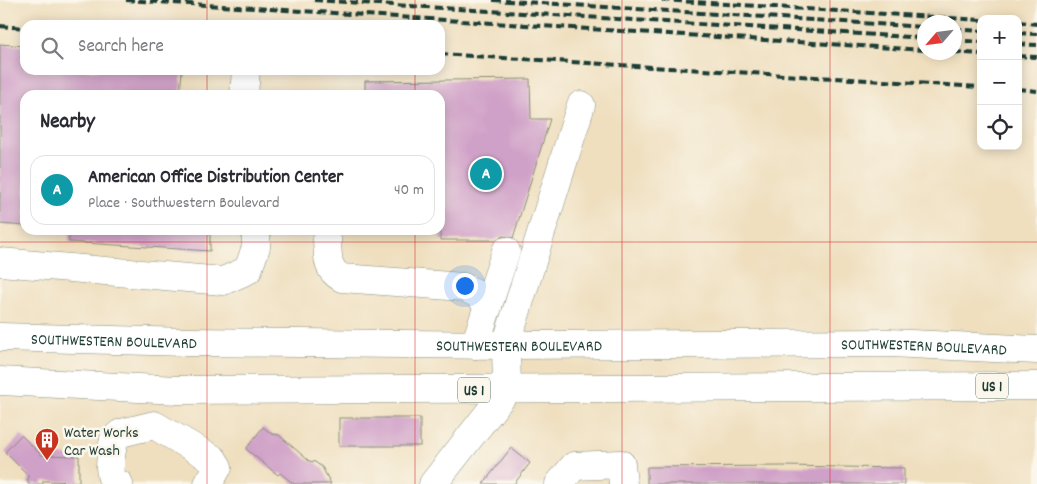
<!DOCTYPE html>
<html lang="en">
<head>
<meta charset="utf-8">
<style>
	:root { --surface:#fff; --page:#f2f2f3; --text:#2b2b33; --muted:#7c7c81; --line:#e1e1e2; --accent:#b45309 }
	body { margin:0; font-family:Dekko,sans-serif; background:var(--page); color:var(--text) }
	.controls { position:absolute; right:15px; top:15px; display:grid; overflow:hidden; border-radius:10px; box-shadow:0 2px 12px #0003 }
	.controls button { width:45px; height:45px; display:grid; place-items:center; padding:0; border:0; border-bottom:1px solid var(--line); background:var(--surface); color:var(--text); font:25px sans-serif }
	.compass { position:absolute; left:917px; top:15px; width:45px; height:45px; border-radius:50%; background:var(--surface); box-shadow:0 2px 12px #0003; rotate:242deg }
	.you { position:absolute; left:464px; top:285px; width:18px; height:18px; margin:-12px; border:4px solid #fff; border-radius:50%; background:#1a73e8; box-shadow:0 0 0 8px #1a73e833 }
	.badge { display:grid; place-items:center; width:32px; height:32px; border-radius:50%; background:var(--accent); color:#fff; font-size:16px; font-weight:700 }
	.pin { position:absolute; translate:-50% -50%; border:2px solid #fff; box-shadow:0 1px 5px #0006 }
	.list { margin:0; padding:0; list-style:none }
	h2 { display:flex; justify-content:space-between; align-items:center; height:65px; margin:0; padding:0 20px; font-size:21px }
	h2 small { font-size:16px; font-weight:400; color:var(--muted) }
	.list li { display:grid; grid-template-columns:32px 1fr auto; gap:15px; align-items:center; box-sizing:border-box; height:70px; margin:0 10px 10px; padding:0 10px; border:1px solid var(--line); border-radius:15px }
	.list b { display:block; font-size:19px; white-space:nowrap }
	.list p { margin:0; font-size:16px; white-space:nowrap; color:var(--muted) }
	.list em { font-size:16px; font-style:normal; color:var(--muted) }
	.icon { flex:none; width:28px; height:28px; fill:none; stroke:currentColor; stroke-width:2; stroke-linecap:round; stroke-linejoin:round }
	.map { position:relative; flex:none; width:1037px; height:484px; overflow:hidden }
	.search { position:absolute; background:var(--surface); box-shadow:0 2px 12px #0003; left:20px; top:20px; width:425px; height:55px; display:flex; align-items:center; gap:12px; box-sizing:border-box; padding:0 18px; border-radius:15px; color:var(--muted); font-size:19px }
	.panel { position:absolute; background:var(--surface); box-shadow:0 2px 12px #0003; left:20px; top:90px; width:425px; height:145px; border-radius:15px }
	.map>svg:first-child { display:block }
</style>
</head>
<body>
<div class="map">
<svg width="1037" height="484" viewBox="0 0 1037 484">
	<rect width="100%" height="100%" fill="#fbf7ec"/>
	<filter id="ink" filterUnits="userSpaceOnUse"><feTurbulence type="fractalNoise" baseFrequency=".02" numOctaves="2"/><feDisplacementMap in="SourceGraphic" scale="10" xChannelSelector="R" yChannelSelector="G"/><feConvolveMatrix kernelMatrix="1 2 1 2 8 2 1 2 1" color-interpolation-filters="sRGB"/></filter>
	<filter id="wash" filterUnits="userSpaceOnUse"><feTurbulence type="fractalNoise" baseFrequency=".0096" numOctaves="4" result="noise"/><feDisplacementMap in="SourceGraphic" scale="20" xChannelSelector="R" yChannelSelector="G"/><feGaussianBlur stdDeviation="1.12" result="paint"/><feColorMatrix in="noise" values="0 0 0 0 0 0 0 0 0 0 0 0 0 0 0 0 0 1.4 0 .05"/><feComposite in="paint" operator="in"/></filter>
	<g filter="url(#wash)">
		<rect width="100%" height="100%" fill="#efdfbf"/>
		<g id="blocks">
			<g fill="#d0a1c8">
				<path d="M0,44L25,46V70H182L180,95H25V226L0,224Z"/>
				<path d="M530,79L531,119H550L513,238L503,236L495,240H440V95H365V81Z"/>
				<path d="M69,230H210V251L69,242Z"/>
				<rect x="339" y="418" width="81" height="28"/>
				<path d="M263,427L272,434L279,435L309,461L315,462L322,467L331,484H294L280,473L278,475L246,449Z"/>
				<path d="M21,435L41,455L79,456V482L43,481V484H28V475L5,452Z"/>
				<path d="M511,448L530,463L514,484H483Z"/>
				<path d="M783,466L904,468V484H647V467Z"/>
			</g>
		</g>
	</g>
	<g filter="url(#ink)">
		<use href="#blocks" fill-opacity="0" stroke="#878e7a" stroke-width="1"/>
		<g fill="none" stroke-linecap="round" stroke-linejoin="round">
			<defs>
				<g id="minor">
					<path d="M244,95L246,70"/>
					<path d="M327,239C328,256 326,270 342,278L463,287L480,295L488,307"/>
					<path d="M0,262L223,281L248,270L256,247V230"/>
					<path d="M475,345L506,251"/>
					<path d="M119,484C104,478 112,452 114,439L121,433L154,425L213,459L218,467L208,484"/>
					<path d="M433,484L507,390L506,345L581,105"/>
					<path d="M559,484L574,466L621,464L623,484"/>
				</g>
				<g id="major">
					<path id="s1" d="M0,337L188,342L506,345L890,343L1037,350"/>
					<path d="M0,381L178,390L1037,386"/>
				</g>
			</defs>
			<use href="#minor" stroke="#878e7a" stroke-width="29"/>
			<use href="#major" stroke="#878e7a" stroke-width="29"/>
			<use href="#minor" stroke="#fff" stroke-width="28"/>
			<use href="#major" stroke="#fff" stroke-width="28"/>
			<g stroke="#1f3d34" stroke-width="4" stroke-dasharray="8 4" stroke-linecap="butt">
				<path d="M126,0L924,50"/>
				<path d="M314,0L924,38"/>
				<path d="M493,0L924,27"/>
				<path d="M662,0L981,20"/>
				<path d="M1018,22L1037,24"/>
				<path d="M0,26L25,28"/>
				<path d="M954,29L981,31"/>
				<path d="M1018,33L1037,34"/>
				<path d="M954,40L981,42"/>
				<path d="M1018,44L1037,45"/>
				<path d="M954,52L981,54"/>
				<path d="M440,54L981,87"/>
				<path d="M1018,56L1037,57"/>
				<path d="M1018,89L1037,91"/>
			</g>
		</g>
	</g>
	<path fill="none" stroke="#d62828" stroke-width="1" stroke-opacity="0.55" d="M207,0V25M415,0V25M622,0V484M830,0V484M207,70V95M415,70V95M207,230V484M415,230V484M0,242H1037"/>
	<defs>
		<symbol id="building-pin" viewBox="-11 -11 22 30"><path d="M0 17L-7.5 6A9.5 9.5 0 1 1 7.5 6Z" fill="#c8321e" stroke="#fbf7ec"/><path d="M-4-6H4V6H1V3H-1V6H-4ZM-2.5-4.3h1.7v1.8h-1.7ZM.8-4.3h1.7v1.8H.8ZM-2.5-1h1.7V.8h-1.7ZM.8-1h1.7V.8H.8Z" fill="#fff"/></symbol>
	</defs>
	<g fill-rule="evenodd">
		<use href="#building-pin" x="33" y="426" width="28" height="38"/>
	</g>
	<g text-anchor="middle" stroke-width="5" stroke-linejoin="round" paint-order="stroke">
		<g fill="#fbf7ec" stroke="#61756b" stroke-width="1">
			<rect x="976" y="373.5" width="32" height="25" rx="4"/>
			<rect x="458" y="377.5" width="32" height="25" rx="4"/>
		</g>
		<g font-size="15" font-weight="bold" fill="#1f3d34">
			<text x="992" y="391">US 1</text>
			<text x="474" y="395">US 1</text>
		</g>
		<g font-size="16" fill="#1f3d34" stroke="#fbf7ec">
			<text dy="6" stroke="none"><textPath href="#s1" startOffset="114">SOUTHWESTERN BOULEVARD</textPath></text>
			<text dy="6" stroke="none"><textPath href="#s1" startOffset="519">SOUTHWESTERN BOULEVARD</textPath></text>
			<text dy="6" stroke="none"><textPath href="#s1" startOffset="924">SOUTHWESTERN BOULEVARD</textPath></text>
		</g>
		<g font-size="16" fill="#1f3d34" stroke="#fbf7ec" text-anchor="start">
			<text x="64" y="437">Water Works<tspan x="64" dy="18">Car Wash</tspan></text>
		</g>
	</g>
</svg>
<div class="controls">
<button>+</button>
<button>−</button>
<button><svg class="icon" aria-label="locate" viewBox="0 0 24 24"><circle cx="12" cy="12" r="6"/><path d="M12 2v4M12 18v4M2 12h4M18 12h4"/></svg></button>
</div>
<svg class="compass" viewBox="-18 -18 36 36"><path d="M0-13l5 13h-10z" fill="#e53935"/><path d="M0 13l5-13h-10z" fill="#7c7c81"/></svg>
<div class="you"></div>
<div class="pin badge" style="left:486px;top:174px;background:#0f9aa8">A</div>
<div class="search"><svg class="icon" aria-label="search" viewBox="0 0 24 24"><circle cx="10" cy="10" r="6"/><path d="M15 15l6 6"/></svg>Search here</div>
<section class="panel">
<h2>Nearby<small></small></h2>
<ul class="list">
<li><span class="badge" style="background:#0f9aa8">A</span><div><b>American Office Distribution Center</b><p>Place · Southwestern Boulevard</p></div><em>40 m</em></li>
</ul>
</section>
</div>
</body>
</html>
